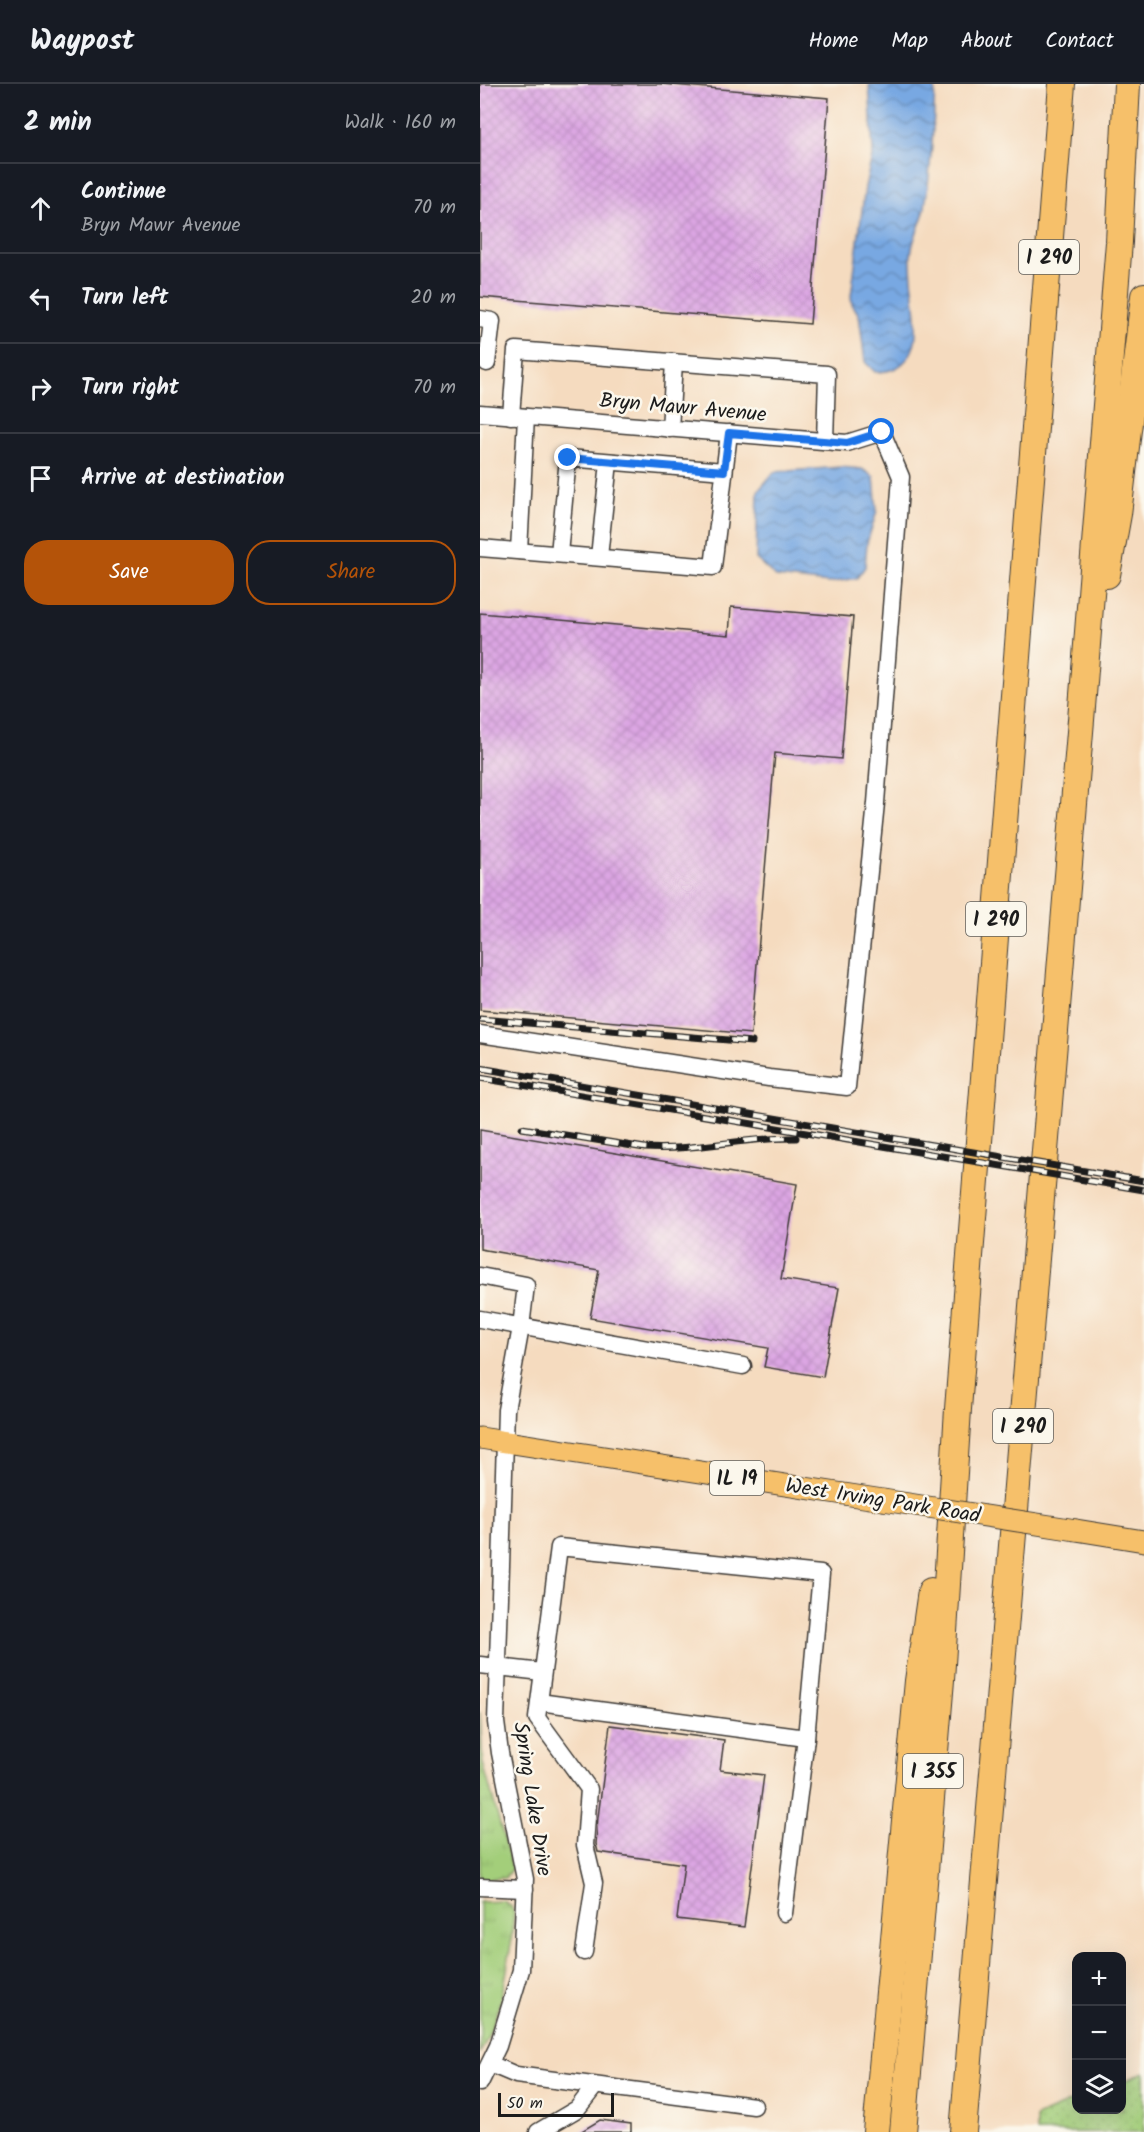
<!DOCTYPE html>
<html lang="en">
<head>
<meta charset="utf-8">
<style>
	:root { --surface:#171b24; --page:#20242c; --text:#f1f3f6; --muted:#9ea1a6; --line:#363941; --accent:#b45309 }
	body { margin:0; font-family:Kalam,sans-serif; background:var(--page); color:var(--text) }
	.controls { position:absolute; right:18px; bottom:18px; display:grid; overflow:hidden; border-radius:12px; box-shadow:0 6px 24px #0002 }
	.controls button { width:54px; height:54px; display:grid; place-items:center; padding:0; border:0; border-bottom:2px solid var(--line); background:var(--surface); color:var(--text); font:30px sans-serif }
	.scale { position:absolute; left:18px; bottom:15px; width:116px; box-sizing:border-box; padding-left:6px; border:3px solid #1c1c1c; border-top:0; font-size:16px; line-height:21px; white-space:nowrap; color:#1c1c1c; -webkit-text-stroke:4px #fbf7ec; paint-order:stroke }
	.stop { position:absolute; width:18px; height:18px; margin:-14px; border:4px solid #1a73e8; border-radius:50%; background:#fff }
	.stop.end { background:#1a73e8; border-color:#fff; box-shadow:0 2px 6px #0008 }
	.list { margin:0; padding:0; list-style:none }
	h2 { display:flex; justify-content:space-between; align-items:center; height:78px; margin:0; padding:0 24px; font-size:26px }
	h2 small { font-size:20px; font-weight:400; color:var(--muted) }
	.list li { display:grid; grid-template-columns:39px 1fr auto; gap:18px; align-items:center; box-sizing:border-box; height:90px; padding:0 24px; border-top:2px solid var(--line) }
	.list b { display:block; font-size:22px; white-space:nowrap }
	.list p { margin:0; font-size:20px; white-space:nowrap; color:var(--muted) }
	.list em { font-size:20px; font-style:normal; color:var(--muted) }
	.actions { display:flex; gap:12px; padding:18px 24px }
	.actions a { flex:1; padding:14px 0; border:2px solid var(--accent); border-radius:24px; text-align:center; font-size:21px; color:var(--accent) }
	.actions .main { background:var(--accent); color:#fff }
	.icon { flex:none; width:33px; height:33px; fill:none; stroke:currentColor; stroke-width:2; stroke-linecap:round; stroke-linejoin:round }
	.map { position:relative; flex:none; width:664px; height:2048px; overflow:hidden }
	header { display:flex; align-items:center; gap:36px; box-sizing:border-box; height:84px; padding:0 30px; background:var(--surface); border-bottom:2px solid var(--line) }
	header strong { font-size:28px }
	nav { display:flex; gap:33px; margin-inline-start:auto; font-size:21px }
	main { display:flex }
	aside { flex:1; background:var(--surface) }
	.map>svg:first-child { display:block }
</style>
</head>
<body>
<header>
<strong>Waypost</strong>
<nav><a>Home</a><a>Map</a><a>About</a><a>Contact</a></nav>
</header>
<main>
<aside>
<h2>2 min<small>Walk · 160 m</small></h2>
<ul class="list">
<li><svg class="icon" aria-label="ahead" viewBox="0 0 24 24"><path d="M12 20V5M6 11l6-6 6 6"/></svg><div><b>Continue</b><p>Bryn Mawr Avenue</p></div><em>70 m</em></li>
<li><svg class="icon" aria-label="left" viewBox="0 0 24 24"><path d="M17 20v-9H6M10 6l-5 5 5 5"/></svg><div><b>Turn left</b></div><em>20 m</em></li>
<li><svg class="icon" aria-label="right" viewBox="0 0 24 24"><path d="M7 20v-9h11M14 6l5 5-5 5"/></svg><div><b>Turn right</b></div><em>70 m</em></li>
<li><svg class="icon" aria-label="arrive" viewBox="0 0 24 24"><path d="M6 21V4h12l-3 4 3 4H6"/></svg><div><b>Arrive at destination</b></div></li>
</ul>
<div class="actions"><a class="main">Save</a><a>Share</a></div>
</aside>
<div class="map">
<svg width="664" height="2048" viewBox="0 0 664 2048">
	<defs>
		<pattern id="grass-tufts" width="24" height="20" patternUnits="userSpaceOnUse" patternTransform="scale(1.5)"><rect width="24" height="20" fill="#a3ce7a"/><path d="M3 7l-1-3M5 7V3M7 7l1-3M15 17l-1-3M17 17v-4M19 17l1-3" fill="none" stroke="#8cb069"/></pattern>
		<pattern id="park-dots" width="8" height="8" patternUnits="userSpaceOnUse" patternTransform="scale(1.5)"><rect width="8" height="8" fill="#a3ce7a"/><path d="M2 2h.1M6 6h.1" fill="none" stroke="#8cb069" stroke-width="1.8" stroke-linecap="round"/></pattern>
		<pattern id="water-waves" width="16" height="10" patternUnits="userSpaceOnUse" patternTransform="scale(1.5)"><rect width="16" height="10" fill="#78a8e2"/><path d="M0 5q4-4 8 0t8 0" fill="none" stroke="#6288b6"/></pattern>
		<pattern id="building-cross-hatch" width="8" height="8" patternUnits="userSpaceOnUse" patternTransform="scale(1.5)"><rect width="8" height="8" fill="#dca6e3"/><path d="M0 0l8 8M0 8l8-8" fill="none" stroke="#bc8ec2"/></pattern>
	</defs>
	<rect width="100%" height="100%" fill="#fbf7ec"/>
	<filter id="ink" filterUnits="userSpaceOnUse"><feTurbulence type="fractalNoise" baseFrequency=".0167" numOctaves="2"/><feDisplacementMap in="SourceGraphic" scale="12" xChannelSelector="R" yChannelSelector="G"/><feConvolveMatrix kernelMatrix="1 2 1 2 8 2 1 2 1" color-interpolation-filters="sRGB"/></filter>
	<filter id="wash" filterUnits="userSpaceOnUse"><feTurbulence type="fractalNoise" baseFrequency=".008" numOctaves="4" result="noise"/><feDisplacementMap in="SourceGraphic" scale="24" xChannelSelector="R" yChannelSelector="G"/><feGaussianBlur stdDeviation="1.35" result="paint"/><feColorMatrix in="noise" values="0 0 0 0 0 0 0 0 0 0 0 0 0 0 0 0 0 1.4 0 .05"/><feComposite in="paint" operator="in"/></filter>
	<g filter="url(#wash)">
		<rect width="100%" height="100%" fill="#f5dbbf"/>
		<g fill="url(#grass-tufts)" stroke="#60754b" stroke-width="1.5">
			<path d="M0,1628L3,1679L32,1784L25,1794L0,1795Z"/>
			<path d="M23,1817L31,1822L34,1829C30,1878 23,1925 0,1970V1818Z"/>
		</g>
		<path fill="url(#park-dots)" stroke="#60754b" stroke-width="1.5" d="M664,1988V2048H556V2033L596,2016V2026H642V1998Z"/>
		<g fill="url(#water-waves)" stroke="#4a627f" stroke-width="1.5">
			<path d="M389,0H455C454,40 451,83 445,123C442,140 432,154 431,171C429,197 443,243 432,267C424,283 412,288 395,288L385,278L379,231L372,220L371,212L385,103L393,68Z"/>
			<path d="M361,383L382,385L394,393L397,427L387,459L385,483L377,494L349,499L296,493L276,475L278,407L294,388Z"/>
		</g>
		<g id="blocks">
			<g fill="url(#building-cross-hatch)">
				<path d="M0,0H180L349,14L330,240L0,213Z"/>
				<path d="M251,523L373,533L361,675L295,669L271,950L0,926V529L249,551Z"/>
				<path d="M0,1046L317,1100L301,1195L359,1204L343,1293L284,1283L288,1264L110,1234L119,1186L0,1165Z"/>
				<path d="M130,1641L244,1656L240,1686L284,1691L264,1843L197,1835L204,1780L118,1768L116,1760L118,1733Z"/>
				<path d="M120,2036L151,2040V2048H100Z"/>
			</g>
		</g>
	</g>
	<g filter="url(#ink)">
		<use href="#blocks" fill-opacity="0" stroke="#3d3934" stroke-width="1.5"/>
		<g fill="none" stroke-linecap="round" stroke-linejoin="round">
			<defs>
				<g id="minor">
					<path d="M0,235L12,237L7,279"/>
					<path d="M0,329L367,359L402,348L421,393L396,719L367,1003L289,994L0,950"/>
					<path d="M31,332L36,266L347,290L345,357"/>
					<path d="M190,345L194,278"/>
					<path d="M0,464L233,483L249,349"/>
					<path d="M39,467L46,333"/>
					<path d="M79,470L88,374L244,387"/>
					<path d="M119,473L129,378"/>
					<path d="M0,1192L46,1201L41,1243L26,1326L16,1638L20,1669L45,1795L41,1886L18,1962L0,1999"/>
					<path d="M0,1235L263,1282"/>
					<path d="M0,1581L62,1588"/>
					<path d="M59,1618L326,1654L304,1829"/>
					<path d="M0,1803L45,1805"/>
					<path d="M104,1868L114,1799L105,1761L109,1705L57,1634L79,1463L341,1490L326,1654"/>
					<path d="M10,1980L36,1991L274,2022"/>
					<path d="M58,2048L97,2025L115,2002"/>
				</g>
				<g id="major">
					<path d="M0,1354L403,1416"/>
					<path d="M596,1446L664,1457"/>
				</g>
				<g id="highway">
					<path d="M627,491L638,430L664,212"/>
					<path d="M396,2048L438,1597L451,1507"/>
					<path d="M423,2048L461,1596L478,1325L582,0"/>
					<path d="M483,2048L601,636L639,158L647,0"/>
				</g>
			</defs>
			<use href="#minor" stroke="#3d3934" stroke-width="19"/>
			<use href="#major" stroke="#3d3934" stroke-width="23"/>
			<use href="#highway" stroke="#3d3934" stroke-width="28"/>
			<use href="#minor" stroke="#fff" stroke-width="16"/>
			<use href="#major" stroke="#f6c06b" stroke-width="21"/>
			<use href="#highway" stroke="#f6c06b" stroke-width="26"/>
			<defs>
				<g id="rail">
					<path d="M0,935L272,958"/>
					<path d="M0,984L664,1097"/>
					<path d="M0,994L664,1106"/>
					<path d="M42,1044L165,1064C216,1067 265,1053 316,1054"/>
				</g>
			</defs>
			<use href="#rail" stroke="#1c1c1c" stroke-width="7"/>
			<use href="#rail" stroke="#fbf7ec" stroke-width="4.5" stroke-dasharray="14" stroke-linecap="butt"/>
			<defs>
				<path id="major-bridge" d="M403,1416L596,1446"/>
			</defs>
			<use href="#major-bridge" stroke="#3d3934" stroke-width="23" stroke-linecap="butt"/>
			<use href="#major-bridge" stroke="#f6c06b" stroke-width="21"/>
		</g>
	</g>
	<g fill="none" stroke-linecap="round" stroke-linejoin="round" filter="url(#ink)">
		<path stroke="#1a73e8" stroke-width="8" d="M88,374L244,387L249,349L367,359L402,348"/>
	</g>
	<g text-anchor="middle" stroke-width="5" stroke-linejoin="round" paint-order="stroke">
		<g fill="#fbf7ec" stroke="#5f5e5a" stroke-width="1.5">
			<rect x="539" y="156" width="60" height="34" rx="4.5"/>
			<rect x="486" y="818" width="60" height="34" rx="4.5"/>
			<rect x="513" y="1325" width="60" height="34" rx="4.5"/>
			<rect x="230" y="1377" width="54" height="34" rx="4.5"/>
			<rect x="423" y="1670" width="60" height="34" rx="4.5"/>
		</g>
		<g font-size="20" font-weight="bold" fill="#1c1c1c">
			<text x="569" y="180">I 290</text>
			<text x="516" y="842">I 290</text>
			<text x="543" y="1349">I 290</text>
			<text x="257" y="1401">IL 19</text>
			<text x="453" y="1694">I 355</text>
		</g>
		<g font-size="21" fill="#1c1c1c" stroke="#fbf7ec">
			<text transform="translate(203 323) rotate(5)" y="7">Bryn Mawr Avenue</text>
			<text transform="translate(403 1416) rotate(9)" y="7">West Irving Park Road</text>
			<text transform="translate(53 1715) rotate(81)" y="7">Spring Lake Drive</text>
		</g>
	</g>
</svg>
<div class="controls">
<button>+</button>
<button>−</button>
<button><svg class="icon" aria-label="layers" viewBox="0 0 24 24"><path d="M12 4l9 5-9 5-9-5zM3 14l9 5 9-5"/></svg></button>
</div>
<div class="scale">50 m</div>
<div class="stop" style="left:402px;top:348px"></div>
<div class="stop end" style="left:88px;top:374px"></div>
</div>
</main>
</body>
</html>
